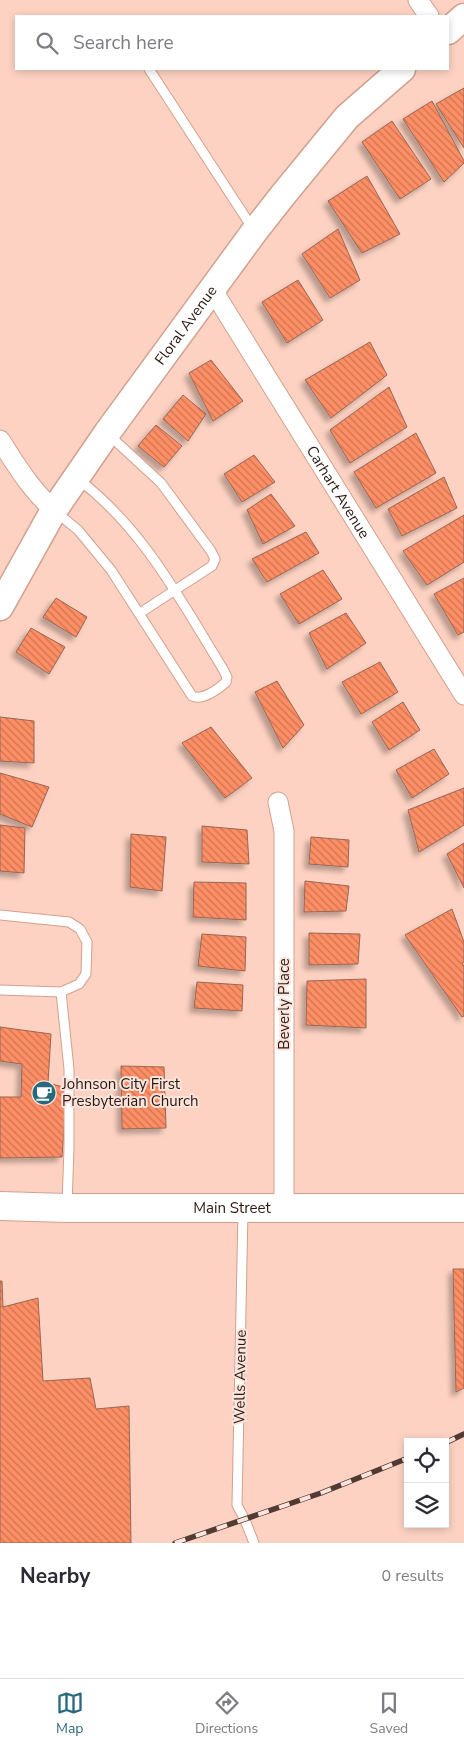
<!DOCTYPE html>
<html lang="en">
<head>
<meta charset="utf-8">
<style>
	:root { --surface:#fff; --page:#f7f7f7; --text:#2b2b33; --muted:#7c7c81; --line:#e1e1e2; --accent:#286a7d }
	body { margin:0; font-family:"Nunito Sans",sans-serif; background:var(--page); color:var(--text) }
	.controls { position:absolute; right:15px; bottom:15px; display:grid; overflow:hidden; border-radius:0px; box-shadow:0 2px 8px #0003 }
	.controls button { width:45px; height:45px; display:grid; place-items:center; padding:0; border:0; border-bottom:1px solid var(--line); background:var(--surface); color:var(--text); font:25px sans-serif }
	.list { margin:0; padding:0; list-style:none }
	h2 { display:flex; justify-content:space-between; align-items:center; height:65px; margin:0; padding:0 20px; font-size:21px }
	h2 small { font-size:16px; font-weight:400; color:var(--muted) }
	.icon { flex:none; width:28px; height:28px; fill:none; stroke:currentColor; stroke-width:2; stroke-linecap:round; stroke-linejoin:round }
	.map { position:relative; flex:none; width:464px; height:1543px; overflow:hidden }
	.search { position:absolute; background:var(--surface); box-shadow:0 2px 8px #0003; left:15px; right:15px; top:15px; height:55px; display:flex; align-items:center; gap:12px; box-sizing:border-box; padding:0 18px; border-radius:0px; color:var(--muted); font-size:19px }
	.sheet { height:135px; background:var(--surface) }
	nav { display:flex; justify-content:space-around; align-items:center; box-sizing:border-box; height:70px; border-top:1px solid var(--line); background:var(--surface); font-size:14px; color:var(--muted) }
	nav a { display:grid; justify-items:center; gap:2px }
	nav .on { color:var(--accent) }
	.map>svg:first-child { display:block }
</style>
</head>
<body>
<div class="map">
<svg width="464" height="1543" viewBox="0 0 464 1543">
	<defs>
		<pattern id="building-back-hatch" width="6" height="6" patternUnits="userSpaceOnUse" patternTransform="scale(1.25)"><rect width="6" height="6" fill="#fe8e65"/><path d="M-1 5l2 2M0 0l6 6M5-1l2 2" fill="none" stroke="#ce7352"/></pattern>
		<filter id="shadow"><feDropShadow dx="-4.5" dy="4.5" stdDeviation="2.5" flood-color="#0004"/></filter>
	</defs>
	<rect width="100%" height="100%" fill="#fdd2c2"/>
	<g fill="url(#building-back-hatch)" stroke="#966756" filter="url(#shadow)">
		<path d="M464,88V148L436,104Z"/>
		<path d="M432,101L464,161V163L444,182L403,119Z"/>
		<path d="M392,121L431,179L400,199L362,142Z"/>
		<path d="M367,176L400,234L362,253L328,201Z"/>
		<path d="M338,229L360,280L330,298L302,254Z"/>
		<path d="M298,280L323,320L287,343L262,302Z"/>
		<path d="M370,342L387,375L331,418L305,380Z"/>
		<path d="M211,360L243,401L213,421L189,373Z"/>
		<path d="M389,387L407,427L350,463L330,430Z"/>
		<path d="M183,395L206,414L188,441L163,419Z"/>
		<path d="M156,425L182,446L164,467L138,446Z"/>
		<path d="M416,433L436,473L376,508L354,472Z"/>
		<path d="M254,455L275,482L242,502L224,474Z"/>
		<path d="M444,477L457,508L402,536L388,509Z"/>
		<path d="M271,494L295,526L263,544L247,510Z"/>
		<path d="M464,515V562L427,585L403,551Z"/>
		<path d="M306,532L319,553L267,582L252,559Z"/>
		<path d="M323,570L342,599L299,624L280,594Z"/>
		<path d="M464,578V632L458,635L434,594Z"/>
		<path d="M56,598L87,617L76,637L43,617Z"/>
		<path d="M346,613L366,643L327,669L309,633Z"/>
		<path d="M31,628L65,647L49,674L16,652Z"/>
		<path d="M380,662L398,692L361,714L342,682Z"/>
		<path d="M277,681L304,725L283,748L255,692Z"/>
		<path d="M403,702L420,730L389,750L372,722Z"/>
		<path d="M0,717L34,721V763L0,761Z"/>
		<path d="M211,727L252,778L225,798L182,743Z"/>
		<path d="M434,749L449,774L412,798L396,770Z"/>
		<path d="M0,773L49,787L32,827L0,814Z"/>
		<path d="M464,788V825L419,852L408,810Z"/>
		<path d="M0,825L25,828L24,873L0,871Z"/>
		<path d="M202,826L247,830L249,864L202,862Z"/>
		<path d="M131,834L166,837L162,891L130,887Z"/>
		<path d="M311,837L349,840L348,867L309,864Z"/>
		<path d="M464,843V888L447,854Z"/>
		<path d="M305,881L349,886L346,911L304,912Z"/>
		<path d="M194,882L246,883V920L193,917Z"/>
		<path d="M452,909L464,942V962L462,963L464,966V1016L462,1017L405,935Z"/>
		<path d="M309,933L360,934L358,964L309,965Z"/>
		<path d="M202,934L246,937L245,971L198,966Z"/>
		<path d="M366,979V1028L306,1025L307,981Z"/>
		<path d="M197,982L243,985L242,1011L194,1008Z"/>
		<path d="M0,1027L51,1034L48,1083L67,1088L62,1157L0,1158V1097H21L22,1064L0,1061Z"/>
		<path d="M121,1066L164,1067L166,1128L122,1129Z"/>
		<path d="M453,1269H464V1388L456,1392Z"/>
		<path d="M0,1281H2L3,1307L38,1298L43,1381L90,1378L96,1409L129,1406L131,1543H0Z"/>
	</g>
	<g fill="none" stroke-linecap="round" stroke-linejoin="round">
		<defs>
			<g id="lane">
				<path d="M149,69L253,229"/>
				<path d="M109,435L161,483L211,551L215,559L212,566L140,613"/>
				<path d="M56,512L78,530L111,570L192,696C202,701 219,689 226,682L227,677L223,669C181,601 143,528 78,479"/>
				<path d="M0,915L69,922L80,929L87,942L86,974L79,984L61,992L0,990"/>
				<path d="M61,992L69,1069V1148L67,1205"/>
				<path d="M243,1211L237,1505L245,1520L254,1543"/>
			</g>
			<g id="street">
				<path d="M418,0L429,16"/>
				<path id="s1" d="M212,289L464,695"/>
				<path d="M0,440C17,466 30,489 54,510"/>
				<path d="M278,802L284,831V1208"/>
			</g>
			<g id="secondary">
				<path d="M448,31L464,17"/>
				<path id="s2" d="M0,607L54,510L107,433L254,232L283,195L347,117L402,69"/>
			</g>
			<g id="primary">
				<path id="s3" d="M0,1206L67,1208H464"/>
			</g>
		</defs>
		<use href="#lane" stroke="#d3a08e" stroke-width="11"/>
		<use href="#street" stroke="#d3a08e" stroke-width="21"/>
		<use href="#secondary" stroke="#d3a08e" stroke-width="29"/>
		<use href="#primary" stroke="#d3a08e" stroke-width="30"/>
		<use href="#lane" stroke="#fff" stroke-width="9"/>
		<use href="#street" stroke="#fff" stroke-width="19"/>
		<use href="#secondary" stroke="#fff" stroke-width="26"/>
		<use href="#primary" stroke="#fff" stroke-width="28"/>
		<defs>
			<g id="rail">
				<path d="M445,1443L464,1434"/>
				<path d="M175,1543L321,1493L408,1458"/>
			</g>
		</defs>
		<use href="#rail" stroke="#513b32" stroke-width="5.5"/>
		<use href="#rail" stroke="#fae4dc" stroke-width="4" stroke-dasharray="11" stroke-linecap="butt"/>
	</g>
	<defs>
		<symbol id="cafe-disc" viewBox="-11 -11 22 22"><circle r="9.5" fill="#286a7d" stroke="#fae4dc"/><path d="M-5.5-4.5H6V0H3Q3 3.5 0 3.5H-2.5Q-5.5 3.5-5.5 0ZM3-3.2v2h1.7v-2ZM-6 4.5H4V6H-6Z" fill="#fff"/></symbol>
	</defs>
	<g fill-rule="evenodd">
		<use href="#cafe-disc" x="30" y="1079" width="28" height="28"/>
	</g>
	<g text-anchor="middle" stroke-width="4" stroke-linejoin="round" paint-order="stroke">
		<g font-size="15" fill="#2a1811" stroke="#fae4dc">
			<text dy="5" stroke="none"><textPath href="#s2" startOffset="338">Floral Avenue</textPath></text>
			<text dy="5" stroke="none"><textPath href="#s1" startOffset="239">Carhart Avenue</textPath></text>
			<text transform="translate(284 1004) rotate(-90)" y="5">Beverly Place</text>
			<text dy="5" stroke="none"><textPath href="#s3" startOffset="232">Main Street</textPath></text>
			<text transform="translate(240 1377) rotate(-89)" y="5">Wells Avenue</text>
		</g>
		<g font-size="15" fill="#2a1811" stroke="#fae4dc" text-anchor="start">
			<text x="62" y="1089">Johnson City First<tspan x="62" dy="17">Presbyterian Church</tspan></text>
		</g>
	</g>
</svg>
<div class="controls">
<button><svg class="icon" aria-label="locate" viewBox="0 0 24 24"><circle cx="12" cy="12" r="6"/><path d="M12 2v4M12 18v4M2 12h4M18 12h4"/></svg></button>
<button><svg class="icon" aria-label="layers" viewBox="0 0 24 24"><path d="M12 4l9 5-9 5-9-5zM3 14l9 5 9-5"/></svg></button>
</div>
<div class="search"><svg class="icon" aria-label="search" viewBox="0 0 24 24"><circle cx="10" cy="10" r="6"/><path d="M15 15l6 6"/></svg>Search here</div>
</div>
<section class="sheet">
<h2>Nearby<small>0 results</small></h2>
<ul class="list">
</ul>
</section>
<nav>
<a class="on"><svg class="icon" aria-label="map" viewBox="0 0 24 24"><path d="M3 6l6-2 6 2 6-2v14l-6 2-6-2-6 2zM9 4v14M15 6v14"/></svg>Map</a>
<a><svg class="icon" aria-label="directions" viewBox="0 0 24 24"><path d="M12 3l9 9-9 9-9-9zM9 14v-3h6M13 9l2 2-2 2"/></svg>Directions</a>
<a><svg class="icon" aria-label="saved" viewBox="0 0 24 24"><path d="M7 4h10v16l-5-4-5 4z"/></svg>Saved</a>
</nav>
</body>
</html>
